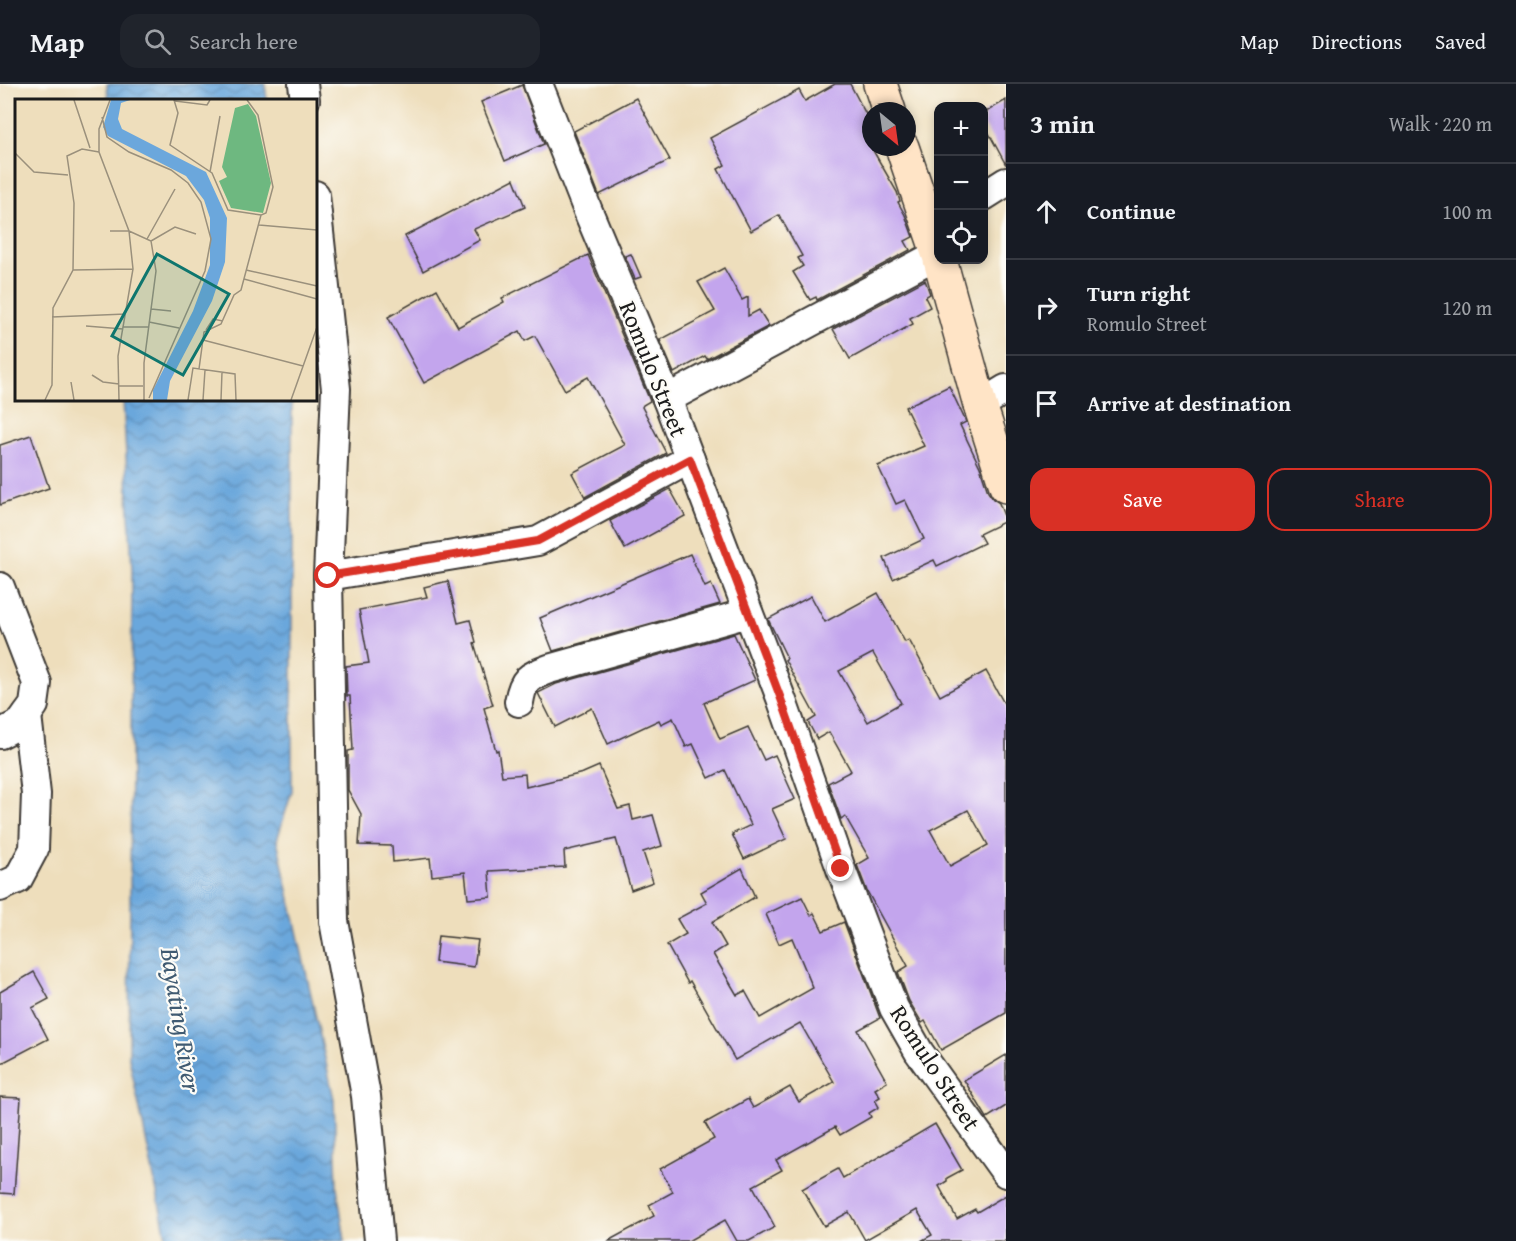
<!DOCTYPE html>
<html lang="en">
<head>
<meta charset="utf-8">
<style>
	:root { --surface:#171b24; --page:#20242c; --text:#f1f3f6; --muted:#9ea1a6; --line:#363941; --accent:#d93025 }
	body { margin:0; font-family:"Gentium Book Plus",serif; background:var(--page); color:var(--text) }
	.controls { position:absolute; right:18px; top:18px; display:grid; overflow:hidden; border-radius:12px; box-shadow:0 3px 9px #0003 }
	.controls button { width:54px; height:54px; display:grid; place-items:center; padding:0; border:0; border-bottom:2px solid var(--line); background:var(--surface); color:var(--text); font:30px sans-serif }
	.compass { position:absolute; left:862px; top:18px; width:54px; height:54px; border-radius:50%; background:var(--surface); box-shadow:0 3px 9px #0003; rotate:151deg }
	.stop { position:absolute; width:18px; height:18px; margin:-14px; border:4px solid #d93025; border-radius:50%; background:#fff }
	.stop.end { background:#d93025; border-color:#fff; box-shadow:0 2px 6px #0008 }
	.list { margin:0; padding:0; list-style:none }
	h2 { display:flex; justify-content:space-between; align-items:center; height:78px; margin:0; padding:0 24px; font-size:26px }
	h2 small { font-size:20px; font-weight:400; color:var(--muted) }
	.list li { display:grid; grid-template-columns:39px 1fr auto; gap:18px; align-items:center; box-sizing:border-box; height:96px; padding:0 24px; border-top:2px solid var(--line) }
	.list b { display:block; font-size:22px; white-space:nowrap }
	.list p { margin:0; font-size:20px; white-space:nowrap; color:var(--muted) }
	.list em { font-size:20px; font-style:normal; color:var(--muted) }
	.actions { display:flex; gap:12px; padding:18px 24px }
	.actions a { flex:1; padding:14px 0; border:2px solid var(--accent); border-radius:18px; text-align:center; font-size:21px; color:var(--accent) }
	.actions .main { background:var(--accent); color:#fff }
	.icon { flex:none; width:33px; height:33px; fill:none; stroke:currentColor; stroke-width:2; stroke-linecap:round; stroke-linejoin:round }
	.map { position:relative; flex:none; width:1006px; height:1157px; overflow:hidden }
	header { display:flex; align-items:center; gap:36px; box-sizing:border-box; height:84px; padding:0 30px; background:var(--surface); border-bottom:2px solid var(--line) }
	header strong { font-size:28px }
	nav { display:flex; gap:33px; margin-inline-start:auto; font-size:21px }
	.search { width:420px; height:54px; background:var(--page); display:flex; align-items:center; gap:15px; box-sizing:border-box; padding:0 21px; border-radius:18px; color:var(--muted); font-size:22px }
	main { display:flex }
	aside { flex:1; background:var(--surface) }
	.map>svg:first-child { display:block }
</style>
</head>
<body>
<header>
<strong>Map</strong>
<div class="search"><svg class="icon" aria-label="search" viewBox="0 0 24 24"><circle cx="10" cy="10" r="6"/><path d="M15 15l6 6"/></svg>Search here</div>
<nav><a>Map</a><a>Directions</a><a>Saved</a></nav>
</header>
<main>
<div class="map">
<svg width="1006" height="1157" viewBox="0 0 1006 1157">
	<defs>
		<pattern id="water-waves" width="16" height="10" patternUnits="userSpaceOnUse" patternTransform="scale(1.5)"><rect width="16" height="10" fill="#6ba7dc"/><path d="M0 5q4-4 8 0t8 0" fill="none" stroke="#5787b2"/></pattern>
	</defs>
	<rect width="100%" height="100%" fill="#fdfcf7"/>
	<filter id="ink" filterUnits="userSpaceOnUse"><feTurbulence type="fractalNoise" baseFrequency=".0167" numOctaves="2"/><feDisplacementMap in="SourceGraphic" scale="12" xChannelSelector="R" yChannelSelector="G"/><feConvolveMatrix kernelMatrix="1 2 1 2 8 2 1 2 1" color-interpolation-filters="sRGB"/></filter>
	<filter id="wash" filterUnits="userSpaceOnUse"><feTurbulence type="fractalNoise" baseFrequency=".008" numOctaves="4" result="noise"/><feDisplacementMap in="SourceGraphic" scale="24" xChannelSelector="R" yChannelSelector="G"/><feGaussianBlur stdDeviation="1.35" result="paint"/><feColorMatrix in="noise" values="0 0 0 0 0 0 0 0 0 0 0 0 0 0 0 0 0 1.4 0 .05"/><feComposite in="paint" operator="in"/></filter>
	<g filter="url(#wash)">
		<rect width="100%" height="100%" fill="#eedebc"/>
		<g fill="url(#water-waves)" stroke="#44627c" stroke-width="1.5">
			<path d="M107,0H265L267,16H108Z"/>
			<path d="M123,315H292V707L277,756L334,1015L337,1103L345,1157H167L129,974L132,486Z"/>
		</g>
		<g id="blocks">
			<g fill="#c3a5ed" fill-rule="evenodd">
				<path d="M835,0H850L871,40V63L897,108L900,117L898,118L905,131L913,153L905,157L910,166L817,216L816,213L810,216L793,188L803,182L798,174L802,172L779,131L751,147L718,85L725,81L710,54L799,6L805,17Z"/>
				<path d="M522,1L544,60L505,77L481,18Z"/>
				<path d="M636,14L670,76L599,111L574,47Z"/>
				<path d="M1006,16V81L984,40V29Z"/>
				<path d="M514,95L525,123L474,145L480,156L423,187L405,152Z"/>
				<path d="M631,170L641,193L635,195L625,172Z"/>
				<path d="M588,171L650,317L643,321L642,323L666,369L585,413L572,389L625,361L588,293L565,306L535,252L525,257L520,247L424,299L388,233L437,205L458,243L504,218L502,214Z"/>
				<path d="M724,184L742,216L748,213V232L759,226L769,242L707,275L705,272L674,289L660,256L715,227L698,198Z"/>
				<path d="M925,196L930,210L925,213L930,223L910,234L913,240L850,275L833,245Z"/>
				<path d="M949,302L966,338L960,341L980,383L988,408L993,415L999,419L1006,437L979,450L984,459L937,482L934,476L893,495L884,474L924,455L905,416L896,420L878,382L924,362L905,323Z"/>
				<path d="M31,351L49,404L0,421V361Z"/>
				<path d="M670,405L685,432L625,465L610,437Z"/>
				<path d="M690,470L705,503L711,500L720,520L553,567L540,534Z"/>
				<path d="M448,497L458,539L470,536L476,558L474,559L493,621L484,624L496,667L498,666L502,692L525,690L526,703L583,689L599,682L618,725L630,722L633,736L653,731L662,762L643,768L653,798L631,806L616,755L564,767L565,783L489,787L491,813L468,815L465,788L432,792L430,774L393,778L392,762L359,761L361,730L348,706V667L353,666L350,612H347L346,582L369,579L359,526L427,513L424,503Z"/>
				<path d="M878,509L905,558L909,556L940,612L986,587L1006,623V929L941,966L925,937L922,939L909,917L898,888L908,882L867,807L857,781L869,774L845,732L841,735L828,699L851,687L829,648L817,655L808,638L816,633L785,576L787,574L768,535L811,512L825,538ZM873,569L901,619L868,638L839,587ZM968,726L988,761L950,782L930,746Z"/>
				<path d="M734,550L755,596L704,619L720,655L748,643L764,676L775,671L795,715L772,725L786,755L744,775L732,750L751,741L725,686L709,694L693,660L686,663L673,634L661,640L659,636L608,660L592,624L555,643L538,609L556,600Z"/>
				<path d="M742,784L755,813L712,838L726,862L713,870L737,911L745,907L760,934L813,904L792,854L779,860L766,830L802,813L811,831L814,829L823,847L844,838L880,934L858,946L887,998L875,1005L880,1013L875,1016L879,1023L869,1029L871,1033L840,1051L835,1043L776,1076L782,1086L753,1102L775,1143L749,1157H737L725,1136L688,1157H608L654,1132L649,1121L673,1108L660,1085L714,1055L705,1039L748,1015L753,1024L790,1003L799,1018L834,998L800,939L735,976L690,897L688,899L667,861L686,850L677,835L707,819L701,808Z"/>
				<path d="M438,852L478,856L474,883L435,878Z"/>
				<path d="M34,888L49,915L32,924L48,955L0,980V908Z"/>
				<path d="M1006,971V1022L987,1034L964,996Z"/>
				<path d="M0,1013L21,1014L14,1110L0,1109Z"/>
				<path d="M935,1040L962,1086L947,1094V1097L939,1102L957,1135L975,1125L977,1128L1006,1111V1157H921L932,1151L917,1126L865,1156L849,1128L824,1142L802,1105L838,1085L843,1094Z"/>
			</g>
		</g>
	</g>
	<g filter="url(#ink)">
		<use href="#blocks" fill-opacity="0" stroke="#3c3934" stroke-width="1.5"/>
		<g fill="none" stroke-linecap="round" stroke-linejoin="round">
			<defs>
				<g id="street">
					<path d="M303,0L305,16"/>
					<path d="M538,0L588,127L667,315L781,614L841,785L894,924L919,968L1006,1089"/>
					<path d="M315,111L336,305L328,492L334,837L366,1012L379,1157"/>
					<path d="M984,112L1006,98"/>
					<path d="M667,315L938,170"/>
					<path d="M980,321L1006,305"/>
					<path d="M328,492L538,457L690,375"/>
					<path d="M0,503L37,599L34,621L21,639L0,650"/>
					<path d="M519,618C523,595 528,593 549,585L748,529"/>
					<path d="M0,803L18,795L34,765L36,710L27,631"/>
				</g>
				<g id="secondary">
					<path d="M880,0L889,27"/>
					<path d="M902,63L938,169"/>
					<path d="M940,176L980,321L1006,402"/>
				</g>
			</defs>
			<use href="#street" stroke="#3c3934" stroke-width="32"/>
			<use href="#secondary" stroke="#3c3934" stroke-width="36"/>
			<use href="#street" stroke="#fff" stroke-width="28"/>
			<use href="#secondary" stroke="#ffe4c6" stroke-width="33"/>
		</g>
	</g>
	<g fill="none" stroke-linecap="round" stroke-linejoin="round" filter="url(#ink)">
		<path stroke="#d93025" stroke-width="8" d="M328,492L538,457L690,375L781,615L841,785"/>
	</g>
	<g text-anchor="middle" stroke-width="4.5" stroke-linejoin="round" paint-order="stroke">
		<g font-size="24" fill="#1c1c1c" stroke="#fdfcf7">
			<text transform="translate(653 285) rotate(68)" y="8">Romulo Street</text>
			<text transform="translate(935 984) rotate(57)" y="8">Romulo Street</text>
		</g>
		<g font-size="26" font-style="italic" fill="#405b72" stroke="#fdfcf7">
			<text transform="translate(181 936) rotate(81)" y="9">Bayating River</text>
		</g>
	</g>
	<g transform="translate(15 15)">
		<rect width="302" height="302" fill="#eedebc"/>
		<path d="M233,5L241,17L256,84L248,114L216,109L204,82L212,78L207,68L220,9Z" fill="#6eb880"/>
		<path d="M96,1H115L106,4L103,20L107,30L191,73L212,119L210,163L197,202L155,282L152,301H138V291L178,212L195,166V119L189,101L171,77L93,37L88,28Z" fill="#6ba7dc"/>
		<path fill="none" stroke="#9a907c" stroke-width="1.5" d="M59,1L75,49M95,1L84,30V53L114,132L118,170L103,257L104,301M159,1L163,14L155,46L197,74L213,111L246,116M160,2L192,6L195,1M87,18L92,38L114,53L156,71L173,84L186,103L196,140L190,172L134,299M0,54L19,73L53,76M195,73L205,17M244,126L302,131M95,132H114M114,132L136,142L141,172L129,264V301M132,140L160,90M136,142L160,128L181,135M58,171L118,170M231,171L302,187M229,180L302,200M136,210L156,212M37,218L111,215M134,223L164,229M71,227L108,230M108,228H133M191,231L198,220L208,222M188,241L288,267M184,270L189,233L206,225L219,196L226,191L246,116L251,114L258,88L243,16L232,1M77,276L88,283L104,285M56,283L59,301M104,287H128M30,301L37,286L38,209L58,171L59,104L52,57L67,50L84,53M173,301L178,269L220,275L221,301M188,301L190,271M206,301L207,273M276,301L302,228"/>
		<path fill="#0f766e" fill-opacity="0.15" stroke="#0f766e" stroke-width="3" d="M142,155L214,195L168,276L97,237Z"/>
		<rect width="302" height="302" fill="none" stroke="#1c1c1c" stroke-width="3"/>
	</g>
</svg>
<div class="controls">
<button>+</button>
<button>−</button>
<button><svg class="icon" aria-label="locate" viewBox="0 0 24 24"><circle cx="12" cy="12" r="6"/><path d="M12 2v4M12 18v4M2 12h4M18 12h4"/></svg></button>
</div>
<svg class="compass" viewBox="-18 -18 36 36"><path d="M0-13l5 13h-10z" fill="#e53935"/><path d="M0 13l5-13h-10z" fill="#9ea1a6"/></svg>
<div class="stop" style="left:328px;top:492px"></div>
<div class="stop end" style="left:841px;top:785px"></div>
</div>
<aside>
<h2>3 min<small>Walk · 220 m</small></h2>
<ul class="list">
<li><svg class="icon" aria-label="ahead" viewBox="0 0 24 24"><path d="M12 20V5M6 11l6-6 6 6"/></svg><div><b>Continue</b></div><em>100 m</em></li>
<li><svg class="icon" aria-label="right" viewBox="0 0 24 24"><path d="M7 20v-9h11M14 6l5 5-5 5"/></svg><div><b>Turn right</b><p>Romulo Street</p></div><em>120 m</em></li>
<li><svg class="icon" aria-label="arrive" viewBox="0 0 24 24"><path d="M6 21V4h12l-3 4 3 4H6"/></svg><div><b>Arrive at destination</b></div></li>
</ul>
<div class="actions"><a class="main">Save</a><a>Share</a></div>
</aside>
</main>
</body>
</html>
